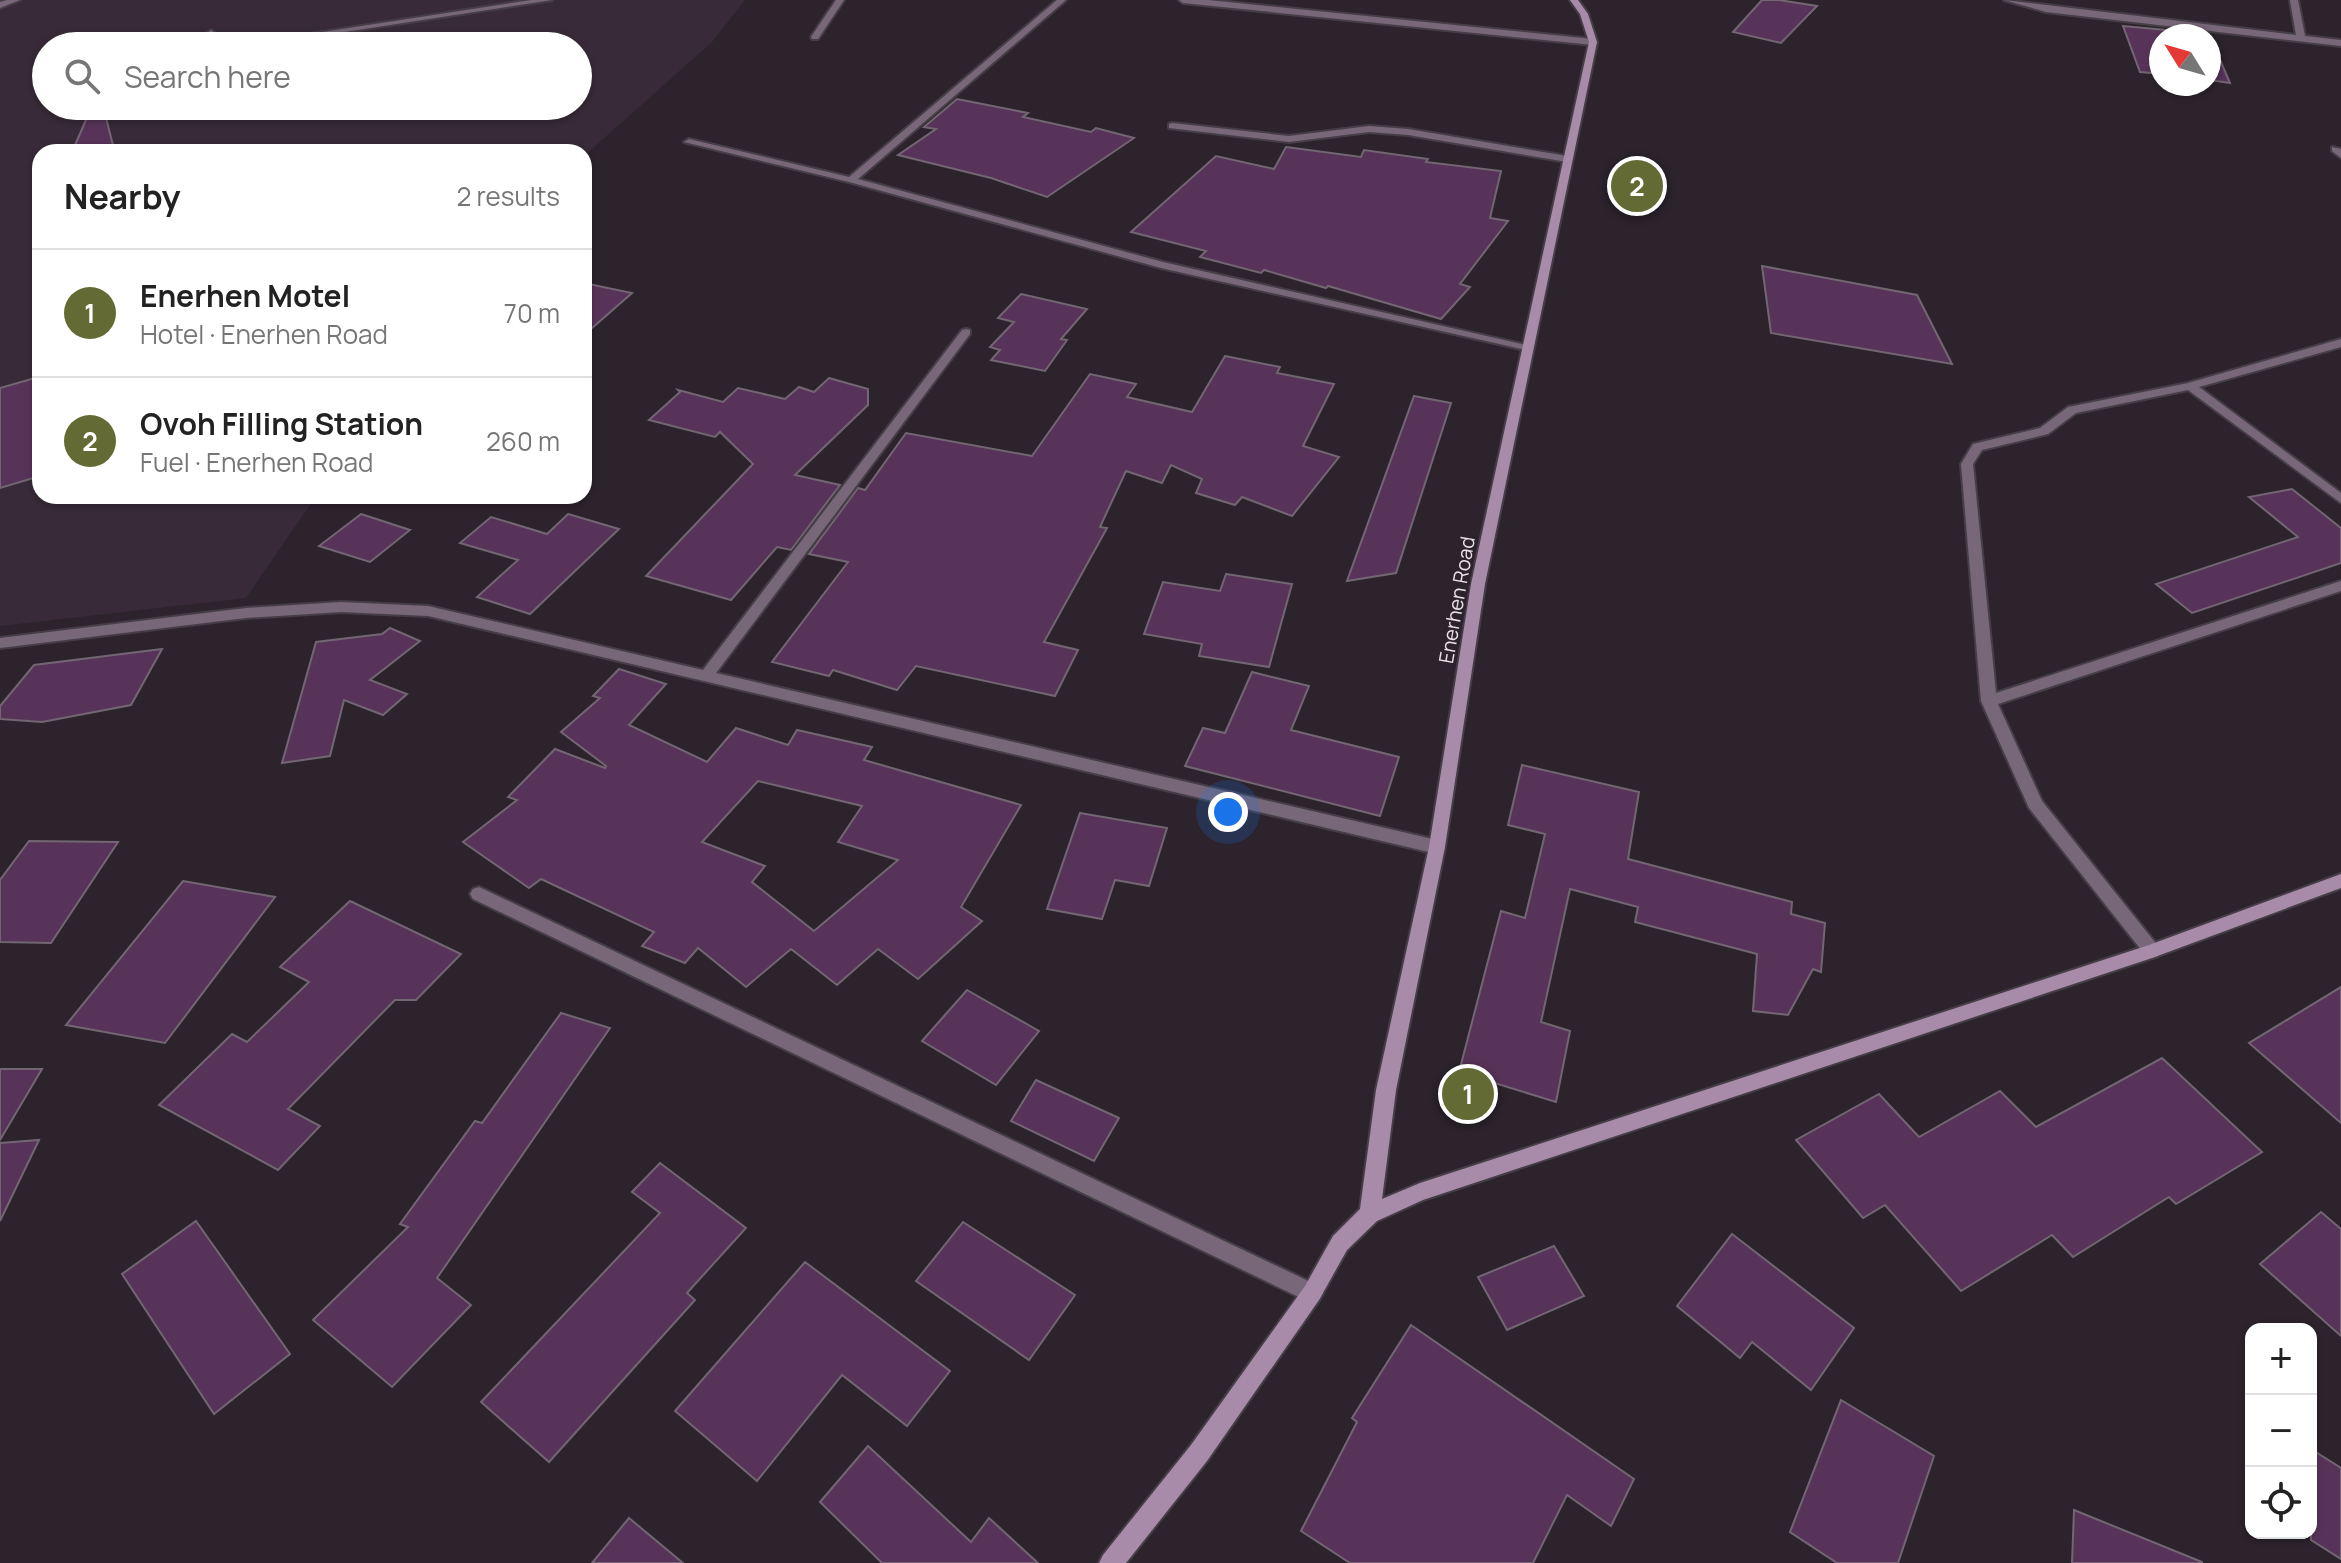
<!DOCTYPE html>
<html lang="en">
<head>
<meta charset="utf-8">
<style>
	:root { --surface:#fff; --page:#f2f2f2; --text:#222; --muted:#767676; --line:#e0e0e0; --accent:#646a34 }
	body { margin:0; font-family:Manrope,sans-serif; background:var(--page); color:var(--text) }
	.controls { position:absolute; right:24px; bottom:24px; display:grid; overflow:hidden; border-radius:16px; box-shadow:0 2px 6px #0004 }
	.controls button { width:72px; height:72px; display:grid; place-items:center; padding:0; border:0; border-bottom:2px solid var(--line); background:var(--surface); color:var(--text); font:40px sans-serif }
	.compass { position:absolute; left:2149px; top:24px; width:72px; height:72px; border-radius:50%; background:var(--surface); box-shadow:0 2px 6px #0004; rotate:307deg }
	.you { position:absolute; left:1228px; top:812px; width:28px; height:28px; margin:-20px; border:6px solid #fff; border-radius:50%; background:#1a73e8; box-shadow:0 0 0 12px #1a73e833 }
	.badge { display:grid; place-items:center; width:52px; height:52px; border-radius:50%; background:var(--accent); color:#fff; font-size:26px; font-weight:700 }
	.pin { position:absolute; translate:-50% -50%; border:4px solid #fff; box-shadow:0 2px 8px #0006 }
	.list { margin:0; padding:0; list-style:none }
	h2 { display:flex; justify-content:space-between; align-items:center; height:104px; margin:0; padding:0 32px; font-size:34px }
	h2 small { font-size:26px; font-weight:400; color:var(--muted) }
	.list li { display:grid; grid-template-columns:52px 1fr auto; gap:24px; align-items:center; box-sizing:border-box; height:128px; padding:0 32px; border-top:2px solid var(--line) }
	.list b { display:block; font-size:30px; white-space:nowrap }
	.list p { margin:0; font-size:26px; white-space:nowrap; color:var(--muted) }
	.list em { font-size:26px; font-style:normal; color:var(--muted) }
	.icon { flex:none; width:44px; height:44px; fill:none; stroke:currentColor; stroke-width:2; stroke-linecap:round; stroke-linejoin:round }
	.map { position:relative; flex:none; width:2341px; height:1563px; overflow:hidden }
	.search { position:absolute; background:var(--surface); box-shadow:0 2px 6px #0004; left:32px; top:32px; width:560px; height:88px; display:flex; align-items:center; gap:20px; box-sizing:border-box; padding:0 28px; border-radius:44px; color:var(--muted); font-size:30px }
	.panel { position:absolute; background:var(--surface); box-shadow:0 2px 6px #0004; left:32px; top:144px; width:560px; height:360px; border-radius:24px }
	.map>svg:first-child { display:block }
</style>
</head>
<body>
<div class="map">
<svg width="2341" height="1563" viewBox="0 0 2341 1563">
	<rect width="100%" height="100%" fill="#2c232d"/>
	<path fill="#382a38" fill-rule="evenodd" d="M0,0H745L712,42L584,156V152H40V496H316L246,598L0,626ZM46,46H578V106H46Z"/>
	<g fill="#583359" stroke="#716671" stroke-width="2" fill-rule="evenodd">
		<path d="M1762,0H1779L1817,6L1781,43L1733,32Z"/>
		<path d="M2123,26L2209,34L2230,83L2209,80V36H2161V74L2140,72Z"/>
		<path d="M957,99L1028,113L1023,117L1091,132L1096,128L1134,138L1047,197L991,178L898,155L936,129L924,127Z"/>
		<path d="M92,106H103L114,149L72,152Z"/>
		<path d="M1286,147L1361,157L1364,150L1428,159L1426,162L1501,171L1490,218L1508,221L1460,284L1470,287L1441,319L1328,286L1326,288L1264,270L1261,273L1200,257L1206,251L1131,232L1216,156L1274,169Z"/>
		<path d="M1762,266L1917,295L1952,364L1771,333Z"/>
		<path d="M584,283L632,293L584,335Z"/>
		<path d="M1021,294L1087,309L1061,339L1067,340L1045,371L991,360L1000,350L990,347L1014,322L998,318Z"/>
		<path d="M1225,356L1280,367L1277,373L1334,384L1303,446L1339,457L1292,516L1242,497L1235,505L1196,493L1202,479L1171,465L1162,483L1126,471L1100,527L1107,528L1044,642L1078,650L1055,696L916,666L897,690L833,670L829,676L772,662L848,562L809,554L858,488L865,490L906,433L1032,456L1090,374L1136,384L1127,397L1192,412Z"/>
		<path d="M35,378L40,395V476L0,488V388Z"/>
		<path d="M829,378L868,389V405L795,475L840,485L791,550L777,547L731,600L646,576L753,464L720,432L715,437L649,420L680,392L678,390L723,402L738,388L785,399L799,387L814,392Z"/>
		<path d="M1414,396L1451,403L1396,573L1347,581Z"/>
		<path d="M2292,489L2341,528V563L2192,613L2156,584L2298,537L2249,497Z"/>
		<path d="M361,514L410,530L370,562L319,546Z"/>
		<path d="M568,514L619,529L530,614L477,597L518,560L460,543L491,517L547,534Z"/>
		<path d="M1226,574L1292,584L1269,667L1199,656L1202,644L1144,634L1163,582L1220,591Z"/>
		<path d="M390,628L420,641L370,680L407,694L383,715L344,700L330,756L282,763L316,642L382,634Z"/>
		<path d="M162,649L131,705L42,722L0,719V706L34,665Z"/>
		<path d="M619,669L666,684L629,725L707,762L736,728L788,745L797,730L872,747L864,760L1021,805L961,907L982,921L918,979L878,949L837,985L791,949L746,987L698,948L685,963L642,946L654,932L541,879L529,888L463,842L517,800L508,797L555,749L605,768L606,766L561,732L600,698L593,696ZM758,781L862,806L838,842L898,860L814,931L752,882L765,866L702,842Z"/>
		<path d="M1252,672L1309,686L1291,730L1399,757L1380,816L1185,766L1203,728L1225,733Z"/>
		<path d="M1522,765L1639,792L1628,859L1792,902L1791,914L1825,923L1821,972L1813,969L1788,1015L1753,1011L1757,954L1635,922L1638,907L1570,889L1541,1022L1570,1031L1556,1102L1459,1072L1501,911L1525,918L1545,834L1508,825Z"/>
		<path d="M1080,813L1167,828L1149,886L1115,880L1102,919L1047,909Z"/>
		<path d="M29,841L118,842L51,943L0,942V880Z"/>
		<path d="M183,881L275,897L165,1043L66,1025Z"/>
		<path d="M350,901L461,954L416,1000H395L288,1109L320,1126L278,1170L159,1105L232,1034L247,1042L309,982L280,967Z"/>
		<path d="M2341,987V1123L2249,1043Z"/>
		<path d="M967,990L1039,1031L996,1085L922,1041Z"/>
		<path d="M561,1013L610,1028L437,1278L471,1305L392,1387L313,1320L408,1227L400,1224L475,1121L482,1123Z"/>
		<path d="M2162,1058L2262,1152L2176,1204L2169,1197L2073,1257L2052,1235L1961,1291L1885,1205L1863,1218L1796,1140L1879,1094L1919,1137L2000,1091L2036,1127Z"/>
		<path d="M0,1069H42L0,1140Z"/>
		<path d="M1036,1080L1119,1118L1094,1161L1011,1121Z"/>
		<path d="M39,1140L0,1221V1143Z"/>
		<path d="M660,1163L746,1228L687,1293L695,1300L549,1462L481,1402L660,1213L632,1192Z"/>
		<path d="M2321,1212L2341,1229V1336L2260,1264Z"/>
		<path d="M196,1221L290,1354L214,1414L122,1274Z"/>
		<path d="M963,1222L1075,1295L1029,1360L916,1281Z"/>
		<path d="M1732,1234L1854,1328L1811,1390L1752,1342L1740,1358L1677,1306Z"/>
		<path d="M1554,1246L1584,1296L1507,1330L1478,1277Z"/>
		<path d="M805,1262L950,1371L907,1426L842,1375L757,1481L675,1411Z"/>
		<path d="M1411,1325L1634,1479L1611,1526L1567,1495L1533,1563H1350L1301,1531L1357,1422L1352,1418Z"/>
		<path d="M1841,1400L1934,1456L1898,1563H1837L1790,1532Z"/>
		<path d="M868,1446L971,1542L989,1518L1038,1563H882L820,1502Z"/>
		<path d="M2311,1449L2341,1468V1559L2311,1540Z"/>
		<path d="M2074,1510L2202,1562V1563H2072Z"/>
		<path d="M629,1518L683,1563H592Z"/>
	</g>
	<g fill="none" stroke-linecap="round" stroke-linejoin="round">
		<defs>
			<g id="lane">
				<path d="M7,0H20L0,8V2Z"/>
				<path d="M531,0H552L254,46H232Z"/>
				<path d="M211,30L215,33L214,42L222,46L206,45L207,33Z"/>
			</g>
			<g id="street">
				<path d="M836,0H844L818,39H812L811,37Z"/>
				<path d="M1057,0H1066L858,179L1163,262L1526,345L1532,349L1530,351L1161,268L849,182L684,142L689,139L849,177Z"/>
				<path d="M1179,0H1208L1593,39L1597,42L1593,45L1183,3Z"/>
				<path d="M2004,0L2296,35L2290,0H2298L2305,36L2341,40V46L2046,12Z"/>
				<path d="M1172,123L1289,136L1369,126L1408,129L1567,156L1572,159L1567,162L1408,135L1369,132L1289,142L1169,128V124Z"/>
				<path d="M2332,147L2341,149V158L2332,151Z"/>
				<path d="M966,329L970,330V334L716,673L1437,840L1443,842L1445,847L1443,852L1437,854L428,616L341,612L246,618L0,648V638L246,608L341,602L428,606L703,670L962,330Z"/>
				<path d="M2341,339V347L2199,387L2341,493V503L2188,390L2076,413L2048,434L1982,450L1973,464L1996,693L2341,581V591L1998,704L2042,801L2158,946L2161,951L2158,956L2152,958L2146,956L2029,808L1981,701L1961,464L1973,444L2040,428L2068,407L2188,383Z"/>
				<path d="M479,887L1319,1286L1323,1293L1319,1300L1312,1303L1305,1300L473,899L470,894L473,889Z"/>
			</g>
			<path id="secondary" d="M1570,0H1578L1588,14L1597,42L1485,584L1445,847L1396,1090L1382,1199L1420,1183L2149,945L2341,874V888L2152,958L1423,1200L1377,1221L1347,1250L1319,1300L1207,1461L1126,1563H1099L1103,1555L1191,1445L1305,1286L1333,1236L1360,1209L1376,1090L1429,847L1471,584L1589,42L1580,14Z"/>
		</defs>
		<use href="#lane" stroke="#463e47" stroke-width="4"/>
		<use href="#street" stroke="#463e47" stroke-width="4"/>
		<use href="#secondary" stroke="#463e47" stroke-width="4"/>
		<use href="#lane" fill="#786779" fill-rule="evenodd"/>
		<use href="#street" fill="#786779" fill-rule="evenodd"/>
		<use href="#secondary" fill="#a78ba8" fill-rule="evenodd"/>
	</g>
	<g text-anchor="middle" stroke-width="6" stroke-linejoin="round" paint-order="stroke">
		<g font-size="20" fill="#e8e2e8" stroke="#2c232d">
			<text transform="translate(1457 600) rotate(-80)" y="7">Enerhen Road</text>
		</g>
	</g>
</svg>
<div class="controls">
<button>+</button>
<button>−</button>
<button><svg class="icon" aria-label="locate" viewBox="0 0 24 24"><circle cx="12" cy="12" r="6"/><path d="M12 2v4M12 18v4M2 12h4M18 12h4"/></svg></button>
</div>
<svg class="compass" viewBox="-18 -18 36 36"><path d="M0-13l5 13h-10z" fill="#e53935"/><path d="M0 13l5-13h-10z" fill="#767676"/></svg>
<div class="you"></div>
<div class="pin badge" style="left:1468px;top:1094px">1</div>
<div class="pin badge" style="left:1637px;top:186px">2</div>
<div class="search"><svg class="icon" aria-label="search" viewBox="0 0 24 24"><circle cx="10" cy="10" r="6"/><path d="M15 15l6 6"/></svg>Search here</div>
<section class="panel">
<h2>Nearby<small>2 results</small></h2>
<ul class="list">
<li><span class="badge">1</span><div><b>Enerhen Motel</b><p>Hotel · Enerhen Road</p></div><em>70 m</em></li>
<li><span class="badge">2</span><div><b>Ovoh Filling Station</b><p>Fuel · Enerhen Road</p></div><em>260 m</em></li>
</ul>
</section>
</div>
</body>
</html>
